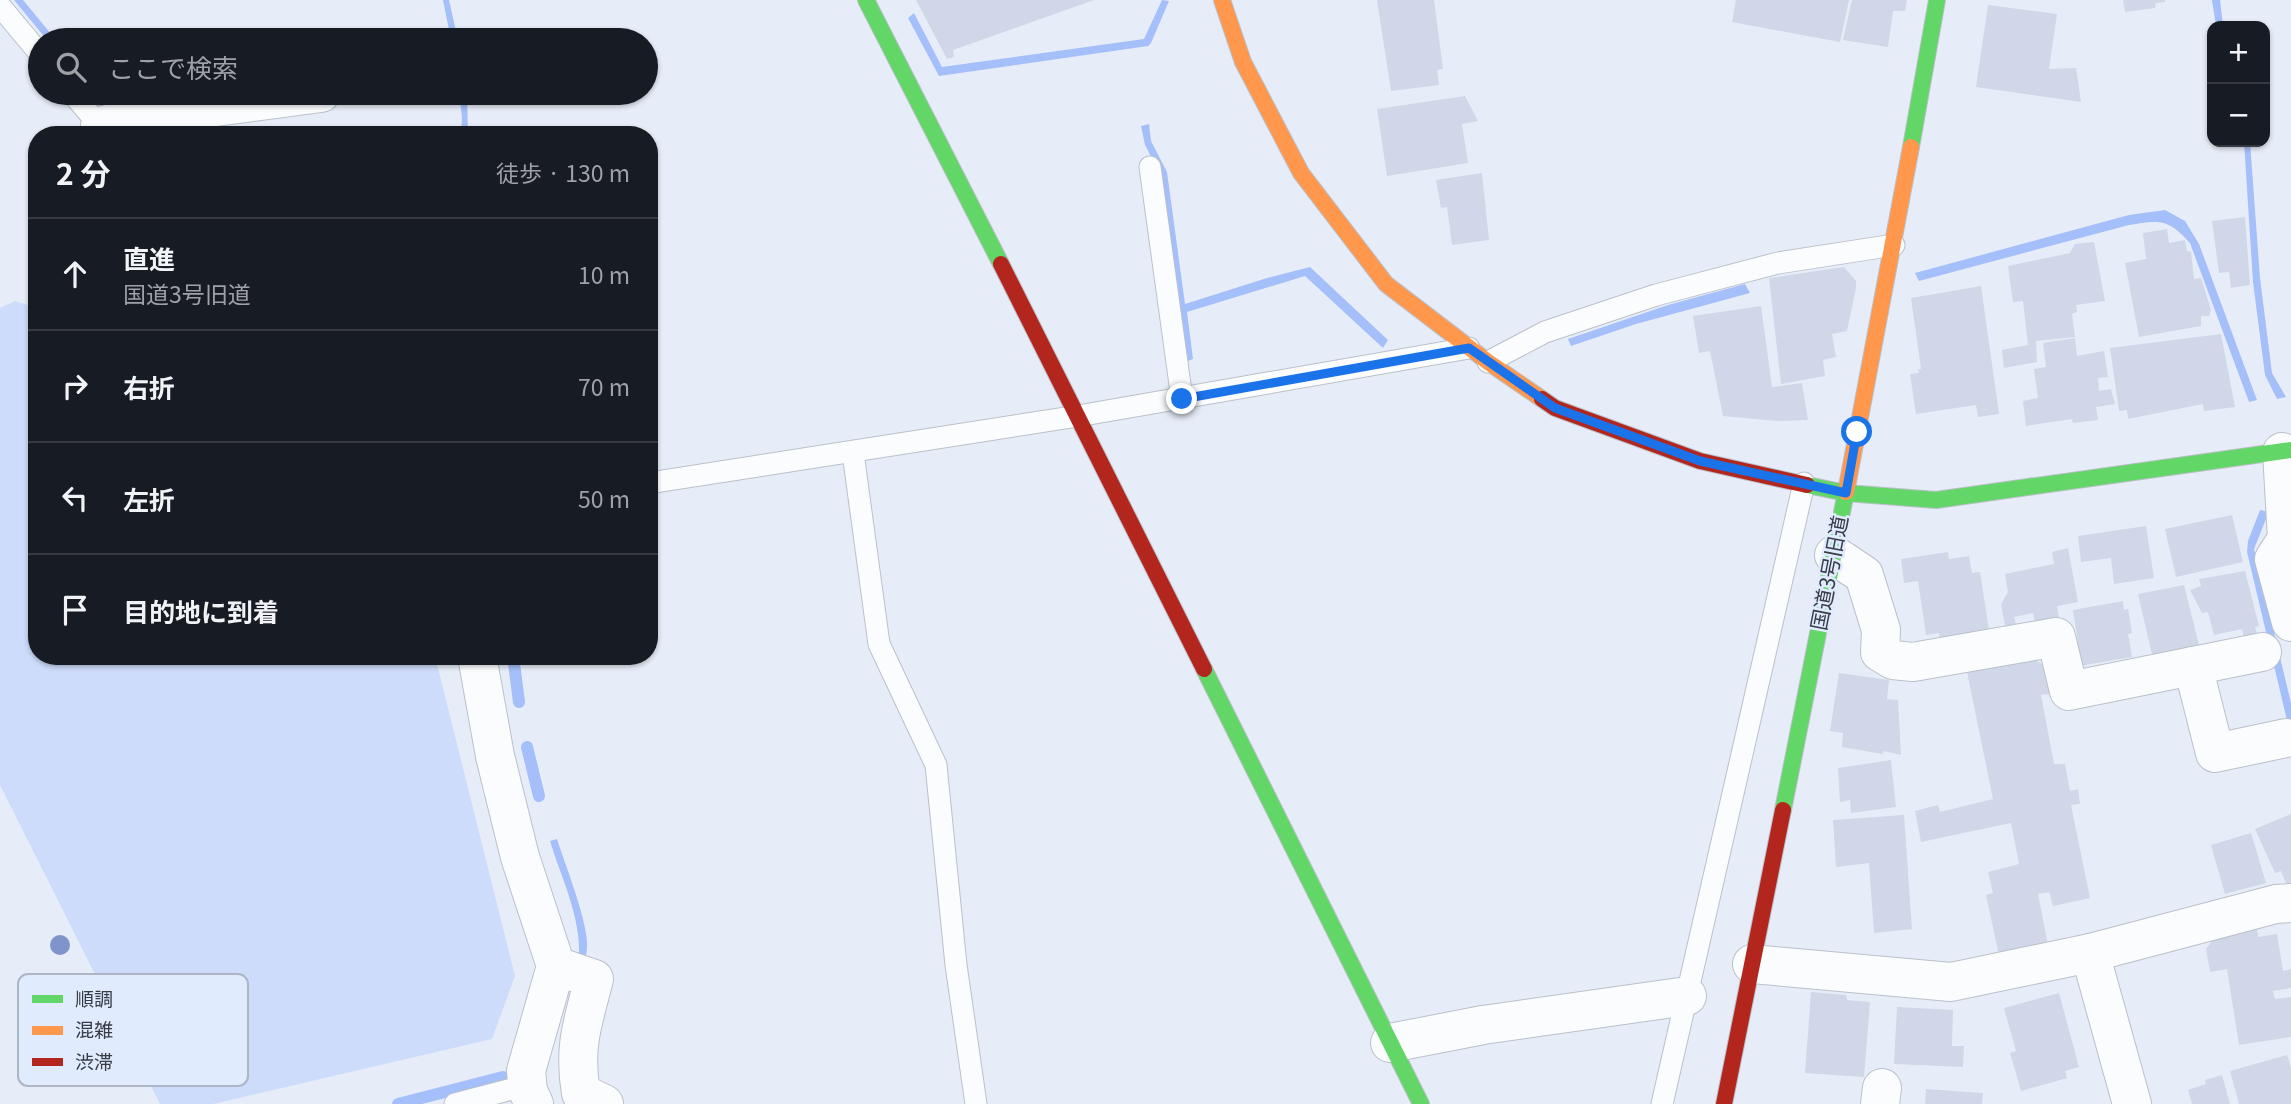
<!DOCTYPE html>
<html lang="ja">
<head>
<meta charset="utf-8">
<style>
	:root { --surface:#171b24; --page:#242831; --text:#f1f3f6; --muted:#9ea1a6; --line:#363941 }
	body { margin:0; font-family:Georgia,"Noto Sans JP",serif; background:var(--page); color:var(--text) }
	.controls { position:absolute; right:21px; top:21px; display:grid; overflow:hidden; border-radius:14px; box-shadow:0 2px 5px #0004 }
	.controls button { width:63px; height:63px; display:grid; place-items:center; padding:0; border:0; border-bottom:2px solid var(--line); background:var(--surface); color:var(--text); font:35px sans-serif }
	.stop { position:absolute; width:21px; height:21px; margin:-16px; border:5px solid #1a73e8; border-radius:50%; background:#fff }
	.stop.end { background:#1a73e8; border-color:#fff; box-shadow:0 2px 7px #0008 }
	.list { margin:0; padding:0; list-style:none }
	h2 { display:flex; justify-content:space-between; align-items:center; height:91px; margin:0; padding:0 28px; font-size:30px }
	h2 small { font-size:23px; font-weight:400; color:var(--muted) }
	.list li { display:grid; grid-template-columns:46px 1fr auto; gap:21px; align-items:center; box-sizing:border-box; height:112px; padding:0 28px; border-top:2px solid var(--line) }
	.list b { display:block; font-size:26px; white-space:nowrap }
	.list p { margin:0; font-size:23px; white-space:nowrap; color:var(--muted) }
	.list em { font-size:23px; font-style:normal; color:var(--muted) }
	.icon { flex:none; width:38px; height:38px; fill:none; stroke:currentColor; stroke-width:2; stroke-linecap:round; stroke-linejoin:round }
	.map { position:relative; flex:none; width:2291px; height:1104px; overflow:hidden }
	.search { position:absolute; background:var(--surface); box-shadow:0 2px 5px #0004; left:28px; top:28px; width:630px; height:77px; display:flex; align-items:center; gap:18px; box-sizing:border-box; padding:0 24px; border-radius:38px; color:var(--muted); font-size:26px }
	.panel { position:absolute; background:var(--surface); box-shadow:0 2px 5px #0004; left:28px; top:126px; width:630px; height:539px; border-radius:28px }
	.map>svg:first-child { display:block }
</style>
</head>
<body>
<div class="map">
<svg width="2291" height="1104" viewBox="0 0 2291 1104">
	<rect width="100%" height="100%" fill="#e7edf8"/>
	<path fill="#cddcfb" d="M15,301L37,308V656H435L515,976L492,1039L213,1104H160L0,785V308Z"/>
	<g fill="#a4bff9">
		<path d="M14,0H23L56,40H47Z"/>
		<path d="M443,0H449L458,40H451Z"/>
		<path d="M1162,0L1169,1L1151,43L1148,46L939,76L908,18L914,13L942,67L1144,39Z"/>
		<path d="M2212,0H2220L2223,26H2216Z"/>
		<path d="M459,93H467L468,135H461L462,117Z"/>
		<path d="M1149,124L1151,141L1167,172L1185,304L1267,278L1310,267L1388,340L1383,348L1305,276L1187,312L1193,359L1188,361L1161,176L1145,145L1141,126Z"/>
		<path d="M2244,142H2250L2260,278L2272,373L2286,397L2277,399L2265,375L2253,282Z"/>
		<path d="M2165,210L2185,221L2199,244L2257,400L2249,402L2190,243C2168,218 2159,220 2129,225L1919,281L1915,273L2129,215Z"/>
		<path d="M1745,284L1750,293L1636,324L1571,346L1568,339L1668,305Z"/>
		<path d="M2260,510L2265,511L2268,514L2254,549L2291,703V737L2247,552L2248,541Z"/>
		<path d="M557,839C564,862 594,935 586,955L579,956C581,917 561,877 550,841Z"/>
	</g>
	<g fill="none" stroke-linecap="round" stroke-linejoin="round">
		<g stroke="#a4bff9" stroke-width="12">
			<path d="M513,656L519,702"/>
			<path d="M527,747L539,796"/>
			<path d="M398,1104L503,1077"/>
		</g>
	</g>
	<g fill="#cfd7e8">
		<path d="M916,0H1094L953,50L954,57L947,59Z"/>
		<path d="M1377,0H1434L1443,69L1437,70L1439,85L1391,91Z"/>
		<path d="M1736,0H1849L1840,42L1732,22Z"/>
		<path d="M1852,0H1907L1905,11H1893L1888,47L1843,40Z"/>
		<path d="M2123,0H2165V2L2156,3L2155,8L2125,12Z"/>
		<path d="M1988,5L2057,14L2049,69L2076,68L2081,102L1976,87Z"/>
		<path d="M1465,96L1478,121L1462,124L1468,163L1387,176L1377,109Z"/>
		<path d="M1482,173L1489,240L1452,245L1447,207L1441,208L1436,180Z"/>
		<path d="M2245,217L2250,285L2231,288L2229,272L2219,273L2212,221Z"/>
		<path d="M2167,229L2169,243L2185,240L2187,251L2191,252L2194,279L2201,278L2211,310L2209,316H2201V326L2139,337L2125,263L2146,259L2143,233Z"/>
		<path d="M2094,242L2105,301L2076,305L2077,312L2072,314L2075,337L2036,341L2037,362L2004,368L2002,350L2028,345L2023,301L2013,302L2008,266L2070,253L2075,244Z"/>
		<path d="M1844,267L1856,281V288L1847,331L1832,334L1836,357L1823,360L1825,376L1781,384L1769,278Z"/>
		<path d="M1981,286L1999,414L1978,417L1976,405L1916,414L1910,374L1919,373L1918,369H1921L1911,298Z"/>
		<path d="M1761,306L1772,387L1802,383L1808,420L1777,421L1723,416L1710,351L1699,353L1693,316Z"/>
		<path d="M2221,334L2235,407L2204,411L2203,404L2128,419L2127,410L2119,411L2110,348Z"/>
		<path d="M2075,338L2077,356L2104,351L2108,377L2098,378L2099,391L2111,389L2115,404L2096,407L2098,420L2073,423L2072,419L2026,426L2023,401L2038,398L2034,369L2046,367L2043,343Z"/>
		<path d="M2232,515L2243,562L2176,577L2165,529Z"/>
		<path d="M2146,526L2154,578L2114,584L2111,558L2081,562L2078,536Z"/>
		<path d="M2068,548L2078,602L2057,606L2059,617L2035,622L2033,613L2014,617L2016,624L2005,626L2001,604L2008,592L2005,574L2054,564L2052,552Z"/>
		<path d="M1948,552L1949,559L1969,556L1972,573L1980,572L1989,630L1940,638L1939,633L1926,635L1918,581L1904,583L1901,559Z"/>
		<path d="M2245,571L2259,626L2255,627L2258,637L2244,639L2242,629L2214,635L2208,612L2202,613L2190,590L2201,586L2199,579Z"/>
		<path d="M2184,585L2200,649L2153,659L2138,594Z"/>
		<path d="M2123,601L2124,610L2128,609L2132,633L2128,634L2132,657L2079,666L2075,643L2078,642L2073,610Z"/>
		<path d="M2036,660L2046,667L2051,694L2041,695L2054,764H2065L2070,791L2078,789L2080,804L2071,805L2090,898L2053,906L2049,892L2038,894L2048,945L1999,956L1986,895L1993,893L1988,872L2019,864L2011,823L1921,842L1915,811L1938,805L1940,812L1993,799L1967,672Z"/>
		<path d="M1839,673L1889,680L1887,699L1898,700L1901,755L1884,751L1882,754L1842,747L1843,733L1830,731Z"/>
		<path d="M1891,760L1896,807L1851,813L1850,800L1840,802L1838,768Z"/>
		<path d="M2291,814V884L2286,883L2281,871L2275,873L2255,829Z"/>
		<path d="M1904,815L1912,929L1874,933L1869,863L1836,867L1833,820Z"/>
		<path d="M2251,833L2266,883L2225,894L2211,845Z"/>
		<path d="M2257,928L2258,937L2277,934L2283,971L2291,969V988L2273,991L2275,999L2291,997V1037L2239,1045L2227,969L2210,972L2206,949L2212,941L2211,935Z"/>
		<path d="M1811,992L1846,995L1847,1000L1870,1002L1864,1077L1805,1073Z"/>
		<path d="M2059,993L2079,1067L2065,1071L2067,1078L2021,1091L2010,1053L2016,1051L2004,1008Z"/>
		<path d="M1897,1007L1953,1010L1952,1046H1964L1963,1067L1894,1064Z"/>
		<path d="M2287,1055L2291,1068V1104H2239L2230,1071Z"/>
		<path d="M2222,1075L2230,1104H2192L2188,1090L2206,1084L2205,1080Z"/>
		<path d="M1926,1089L1983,1093L1982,1104H1925Z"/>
	</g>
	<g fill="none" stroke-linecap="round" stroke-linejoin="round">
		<defs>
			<g id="lane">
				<path d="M0,6L40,54"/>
				<path d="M72,93L100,126"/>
				<path d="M1150,167L1182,399"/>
				<path d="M1488,362L1545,332L1656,295L1778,263L1894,245"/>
				<path d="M853,453L879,644L936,765L956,965L976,1104"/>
				<path d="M649,483L1078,416L1469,348"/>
				<path d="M455,1104L527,1085"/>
				<path d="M1662,1104L1804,483"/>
			</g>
			<g id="street">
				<path d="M106,135L100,126L126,119L321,93"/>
				<path d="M2282,452L2287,539L2274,559L2291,622"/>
				<path d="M1834,555L1864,575L1881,630L1880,652L1893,660L1913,662L2056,637L2069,691L2262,652"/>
				<path d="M477,656L495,756L520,857L556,966L526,1071L528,1091L534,1104"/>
				<path d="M2193,666L2215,753L2286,738"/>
				<path d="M2090,953L2132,1104"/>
				<path d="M1752,964L1951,982L2090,953L2276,904L2291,903"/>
				<path d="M556,966L594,979C583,1022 573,1047 581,1093L604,1104"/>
				<path d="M1390,1043L1483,1025L1687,996"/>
				<path d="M1880,1104L1882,1088"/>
			</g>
			<g id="fast">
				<path d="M866,0L1001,264"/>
				<path d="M1911,147L1937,0"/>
				<path d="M1807,485L1846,493L1936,500L2291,450"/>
				<path d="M1204,669L1421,1104"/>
				<path d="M1783,810L1846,492"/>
			</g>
			<g id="slow">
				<path d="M1222,0L1243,62L1301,173L1386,284L1488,362L1542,399"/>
				<path d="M1846,492L1911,147"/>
			</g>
			<g id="jam">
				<path d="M1001,264L1204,669"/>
				<path d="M1542,399L1555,408L1700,461L1807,485"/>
				<path d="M1724,1104L1783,810"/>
			</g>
		</defs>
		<use href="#lane" stroke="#bbc0c9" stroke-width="23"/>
		<use href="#street" stroke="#bbc0c9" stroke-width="40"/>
		<use href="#fast" stroke="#bbc0c9" stroke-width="18"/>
		<use href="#slow" stroke="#bbc0c9" stroke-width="18"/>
		<use href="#jam" stroke="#bbc0c9" stroke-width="18"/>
		<use href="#lane" stroke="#fbfcfe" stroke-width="21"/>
		<use href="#street" stroke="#fbfcfe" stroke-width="38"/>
		<use href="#fast" stroke="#63d668" stroke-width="16"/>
		<use href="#slow" stroke="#ff974d" stroke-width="16"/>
		<use href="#jam" stroke="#b3261e" stroke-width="16"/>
	</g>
	<circle fill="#7e94cb" cx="60" cy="945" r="10"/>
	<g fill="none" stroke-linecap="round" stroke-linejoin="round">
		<path stroke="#1a73e8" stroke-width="9" d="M1182,399L1469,348L1555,408L1700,461L1846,493L1857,432"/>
	</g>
	<g text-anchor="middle" stroke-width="5" stroke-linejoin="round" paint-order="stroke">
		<g font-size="21" fill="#373c45" stroke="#e1ebfe">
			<text transform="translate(1830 573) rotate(-79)" y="7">国道3号旧道</text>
		</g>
	</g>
	<rect x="18" y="974" width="230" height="112" rx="10" fill="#e1ebfe" stroke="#aeb6c6" stroke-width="2"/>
	<rect x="32" y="995" width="31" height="8" fill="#63d668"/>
	<rect x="32" y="1026" width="31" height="9" fill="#ff974d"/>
	<rect x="32" y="1058" width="31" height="8" fill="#b3261e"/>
	<g font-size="19" fill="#373c45">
		<text x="75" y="1006">順調</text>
		<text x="75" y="1037">混雑</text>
		<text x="75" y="1069">渋滞</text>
	</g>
</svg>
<div class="controls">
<button>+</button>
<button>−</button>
</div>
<div class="stop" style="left:1857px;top:432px"></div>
<div class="stop end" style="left:1182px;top:399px"></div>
<div class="search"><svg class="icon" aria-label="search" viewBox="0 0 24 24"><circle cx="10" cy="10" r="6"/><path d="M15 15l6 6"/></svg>ここで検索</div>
<section class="panel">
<h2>2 分<small>徒歩 · 130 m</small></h2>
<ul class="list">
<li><svg class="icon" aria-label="ahead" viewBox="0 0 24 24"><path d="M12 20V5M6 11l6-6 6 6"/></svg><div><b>直進</b><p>国道3号旧道</p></div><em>10 m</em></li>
<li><svg class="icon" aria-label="right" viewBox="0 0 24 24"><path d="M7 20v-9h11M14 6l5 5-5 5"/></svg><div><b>右折</b></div><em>70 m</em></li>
<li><svg class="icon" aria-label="left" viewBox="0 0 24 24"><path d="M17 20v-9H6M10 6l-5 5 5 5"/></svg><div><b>左折</b></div><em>50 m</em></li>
<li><svg class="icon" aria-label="arrive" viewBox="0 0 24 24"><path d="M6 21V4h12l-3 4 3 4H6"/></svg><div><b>目的地に到着</b></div></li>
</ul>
</section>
</div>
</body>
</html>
